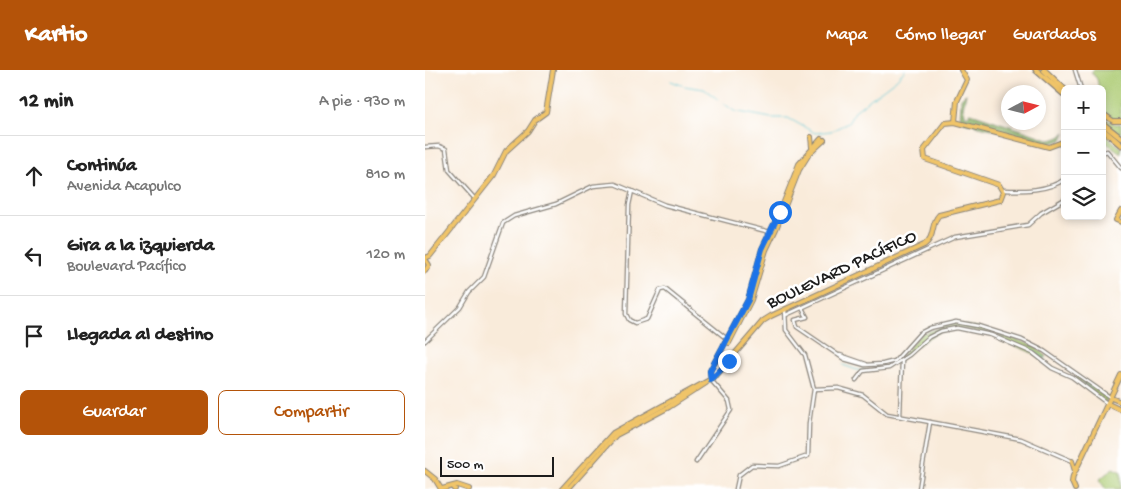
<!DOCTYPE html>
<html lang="es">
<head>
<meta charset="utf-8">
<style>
	:root { --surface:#fff; --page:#f6f6f6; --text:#222; --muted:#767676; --line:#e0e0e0; --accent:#b45309 }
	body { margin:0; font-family:"Gochi Hand",sans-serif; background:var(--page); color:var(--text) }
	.controls { position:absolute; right:15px; top:15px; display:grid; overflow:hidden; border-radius:8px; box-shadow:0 2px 8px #0003 }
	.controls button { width:45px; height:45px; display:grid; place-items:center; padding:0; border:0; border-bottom:1px solid var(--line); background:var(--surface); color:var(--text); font:25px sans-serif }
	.compass { position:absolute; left:576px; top:15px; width:45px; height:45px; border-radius:50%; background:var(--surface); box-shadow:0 2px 8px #0003; rotate:83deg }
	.scale { position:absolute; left:15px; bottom:12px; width:114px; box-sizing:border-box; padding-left:5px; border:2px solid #1c1c1c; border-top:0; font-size:14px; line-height:18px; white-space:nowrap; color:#1c1c1c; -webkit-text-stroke:4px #fff; paint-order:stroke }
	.stop { position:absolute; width:15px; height:15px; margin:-11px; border:4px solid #1a73e8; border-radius:50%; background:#fff }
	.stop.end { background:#1a73e8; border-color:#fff; box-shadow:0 1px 5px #0008 }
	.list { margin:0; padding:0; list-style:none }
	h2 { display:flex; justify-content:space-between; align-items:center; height:65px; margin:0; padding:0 20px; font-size:21px }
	h2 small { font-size:16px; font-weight:400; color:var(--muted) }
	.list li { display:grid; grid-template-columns:32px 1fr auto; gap:15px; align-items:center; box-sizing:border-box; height:80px; padding:0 20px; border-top:1px solid var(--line) }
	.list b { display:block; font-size:19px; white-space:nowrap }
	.list p { margin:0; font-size:16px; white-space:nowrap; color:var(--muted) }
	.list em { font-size:16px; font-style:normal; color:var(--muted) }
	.actions { display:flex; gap:10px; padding:15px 20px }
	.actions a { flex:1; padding:11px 0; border:1px solid var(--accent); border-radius:8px; text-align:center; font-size:18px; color:var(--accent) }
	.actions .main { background:var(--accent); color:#fff }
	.icon { flex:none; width:28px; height:28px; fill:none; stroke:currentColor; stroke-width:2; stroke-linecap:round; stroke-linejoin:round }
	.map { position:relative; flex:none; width:696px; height:419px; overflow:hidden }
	header { display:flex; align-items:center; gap:30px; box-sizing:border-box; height:70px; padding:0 25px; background:var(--accent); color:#fff }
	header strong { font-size:24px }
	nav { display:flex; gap:28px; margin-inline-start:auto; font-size:18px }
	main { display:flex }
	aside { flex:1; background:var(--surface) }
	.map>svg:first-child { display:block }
</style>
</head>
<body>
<header>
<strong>Kartio</strong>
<nav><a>Mapa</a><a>Cómo llegar</a><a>Guardados</a></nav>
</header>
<main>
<aside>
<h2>12 min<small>A pie · 930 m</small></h2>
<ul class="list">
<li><svg class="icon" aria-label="ahead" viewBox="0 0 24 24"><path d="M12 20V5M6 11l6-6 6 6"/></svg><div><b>Continúa</b><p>Avenida Acapulco</p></div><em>810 m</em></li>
<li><svg class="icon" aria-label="left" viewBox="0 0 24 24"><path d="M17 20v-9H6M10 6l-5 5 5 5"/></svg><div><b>Gira a la izquierda</b><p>Boulevard Pacífico</p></div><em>120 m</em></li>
<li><svg class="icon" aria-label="arrive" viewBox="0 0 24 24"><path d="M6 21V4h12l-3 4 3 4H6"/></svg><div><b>Llegada al destino</b></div></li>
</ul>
<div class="actions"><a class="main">Guardar</a><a>Compartir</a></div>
</aside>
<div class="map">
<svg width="696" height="419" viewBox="0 0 696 419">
	<rect width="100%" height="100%" fill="#fff"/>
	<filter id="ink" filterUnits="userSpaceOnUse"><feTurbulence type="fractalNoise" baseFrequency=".02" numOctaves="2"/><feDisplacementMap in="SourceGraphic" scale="10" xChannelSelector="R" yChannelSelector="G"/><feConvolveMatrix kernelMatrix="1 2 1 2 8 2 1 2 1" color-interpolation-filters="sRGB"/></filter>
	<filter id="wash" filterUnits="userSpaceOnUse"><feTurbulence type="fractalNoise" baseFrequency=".0096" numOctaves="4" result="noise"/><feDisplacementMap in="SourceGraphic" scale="20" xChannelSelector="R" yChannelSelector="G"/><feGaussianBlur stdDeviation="1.12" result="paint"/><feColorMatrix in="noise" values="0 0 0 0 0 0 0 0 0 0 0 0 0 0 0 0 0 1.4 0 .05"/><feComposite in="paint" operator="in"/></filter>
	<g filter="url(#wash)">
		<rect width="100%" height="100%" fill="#f9ebda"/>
		<g fill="#accb72" stroke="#647447">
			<path d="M669,0H696V50L690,51L677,42V19H674L672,9L666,2Z"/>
			<path d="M677,46L690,54H696V66L677,52Z"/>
			<path d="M677,62L696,78V83L682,73L677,79Z"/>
			<path d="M529,253L556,258L570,265C518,252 514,258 474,291L473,290L496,264Z"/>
			<path d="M572,264C587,269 610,273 621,286L619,290C606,279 581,276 572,264Z"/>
			<path d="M652,306L683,328L681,332L650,308Z"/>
			<path d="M688,398L696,402V419H681L674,410Z"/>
		</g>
		<path fill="#89af64" stroke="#526640" d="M541,23L538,38L541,46L546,43L626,70L635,67L640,62L637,70L624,74L535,51L536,28Z"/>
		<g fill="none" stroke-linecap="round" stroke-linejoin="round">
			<g stroke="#57c3cf" stroke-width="1">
				<path d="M246,11L259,16L279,19L309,41L346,48H363L390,63L406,61L423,53L431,40L472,9L480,0"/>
				<path d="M607,279L621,289"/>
				<path d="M418,295L435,301L439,299"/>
				<path d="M657,312L667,320"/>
			</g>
		</g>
	</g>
	<g filter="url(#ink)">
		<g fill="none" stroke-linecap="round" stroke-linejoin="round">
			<defs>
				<g id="minor">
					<path d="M650,0L656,19"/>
					<path d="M0,77L14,76L21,79L24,100L50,129"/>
					<path d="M677,83L682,81L696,98"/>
					<path d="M578,120C598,121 623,121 640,109"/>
					<path d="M207,121L204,135L201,244L204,250L210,253L222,249L235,220L240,219L302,269"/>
					<path d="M377,238L382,247L370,250L372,257L419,289L440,295L458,294L470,291L495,263L505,258L531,252L553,256L597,270L619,281L686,328"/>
					<path d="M361,245L530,167L603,155L616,143L640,129"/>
					<path d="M0,271L35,237L44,222L59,207L78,153L89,146L131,134L168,116L190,114L240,135L345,162"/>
					<path d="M415,285L441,294"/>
					<path d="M431,310L438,301L464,298L484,285L504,267L516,261L532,258L566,265L608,283L627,298L647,307L683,334"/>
					<path d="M389,319L413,318L438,325L462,344L596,369L647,391"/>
					<path d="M475,346L477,290"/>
					<path d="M271,392L306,340L304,331L286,310"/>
					<path d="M311,419L314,405L327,395L354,396L383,386L384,353L389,319L380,285L361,260L360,239"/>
					<path d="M494,419L505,352"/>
				</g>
				<g id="major">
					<path d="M677,43L688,51H696"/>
					<path d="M530,52L532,31L542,10L536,0"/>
					<path d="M386,67L387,77"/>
					<path d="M696,141L691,150L696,152"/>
					<path d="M0,188L5,186L69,105L81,81L103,61L110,50L121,42L128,0"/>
					<path d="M0,189L4,195L0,201"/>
					<path d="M304,273L326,230L341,180L351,159L374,100L384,84L399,70"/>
					<path d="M286,310L285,301L323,230L337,179L355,142L374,94L396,69"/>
					<path d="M686,328L696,332"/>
					<path d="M683,334L696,340"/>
					<path d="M647,391L650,401"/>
					<path d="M0,401L10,409L16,419"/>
					<path d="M141,416L143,419L191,365L244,337L281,313"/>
					<path d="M17,419L32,415L44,419"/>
					<path d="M29,419H30"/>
					<path d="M137,419L188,363L290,307L338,251L346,246L499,175C511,167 505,154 514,145L575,130L578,122L574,115L500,89L499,80L520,53L530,52L624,77L640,71"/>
					<path d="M650,419L647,412L648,406L696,305"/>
				</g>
				<g id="highway">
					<path d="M611,0L640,25"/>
					<path d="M619,0L640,20"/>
					<path d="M677,53L696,68"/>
					<path d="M677,59L696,75"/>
				</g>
			</defs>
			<use href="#minor" stroke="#8a847b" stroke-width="5"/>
			<use href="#major" stroke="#8a847b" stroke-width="6"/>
			<use href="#highway" stroke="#8a847b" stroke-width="7"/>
			<use href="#minor" stroke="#fff" stroke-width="2.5"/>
			<use href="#major" stroke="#f0c469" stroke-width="4"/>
			<use href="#highway" stroke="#f0c469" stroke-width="4.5"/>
		</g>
	</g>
	<g fill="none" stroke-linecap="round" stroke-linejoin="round" filter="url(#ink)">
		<path stroke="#1a73e8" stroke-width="6" d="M304,291L286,310L285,301L323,230L337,179L355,142"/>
	</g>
	<g text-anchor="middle" stroke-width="5" stroke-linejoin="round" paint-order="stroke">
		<g font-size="18" fill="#1c1c1c" stroke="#fff">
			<text transform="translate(416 198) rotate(-25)" y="6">BOULEVARD PACÍFICO</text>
		</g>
	</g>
</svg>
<div class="controls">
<button>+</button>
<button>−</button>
<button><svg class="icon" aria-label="layers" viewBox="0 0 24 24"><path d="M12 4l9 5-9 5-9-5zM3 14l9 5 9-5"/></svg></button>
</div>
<svg class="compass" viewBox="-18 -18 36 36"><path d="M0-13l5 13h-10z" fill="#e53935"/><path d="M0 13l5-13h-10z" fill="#767676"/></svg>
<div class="scale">500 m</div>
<div class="stop" style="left:355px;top:142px"></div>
<div class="stop end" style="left:304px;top:291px"></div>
</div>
</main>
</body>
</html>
